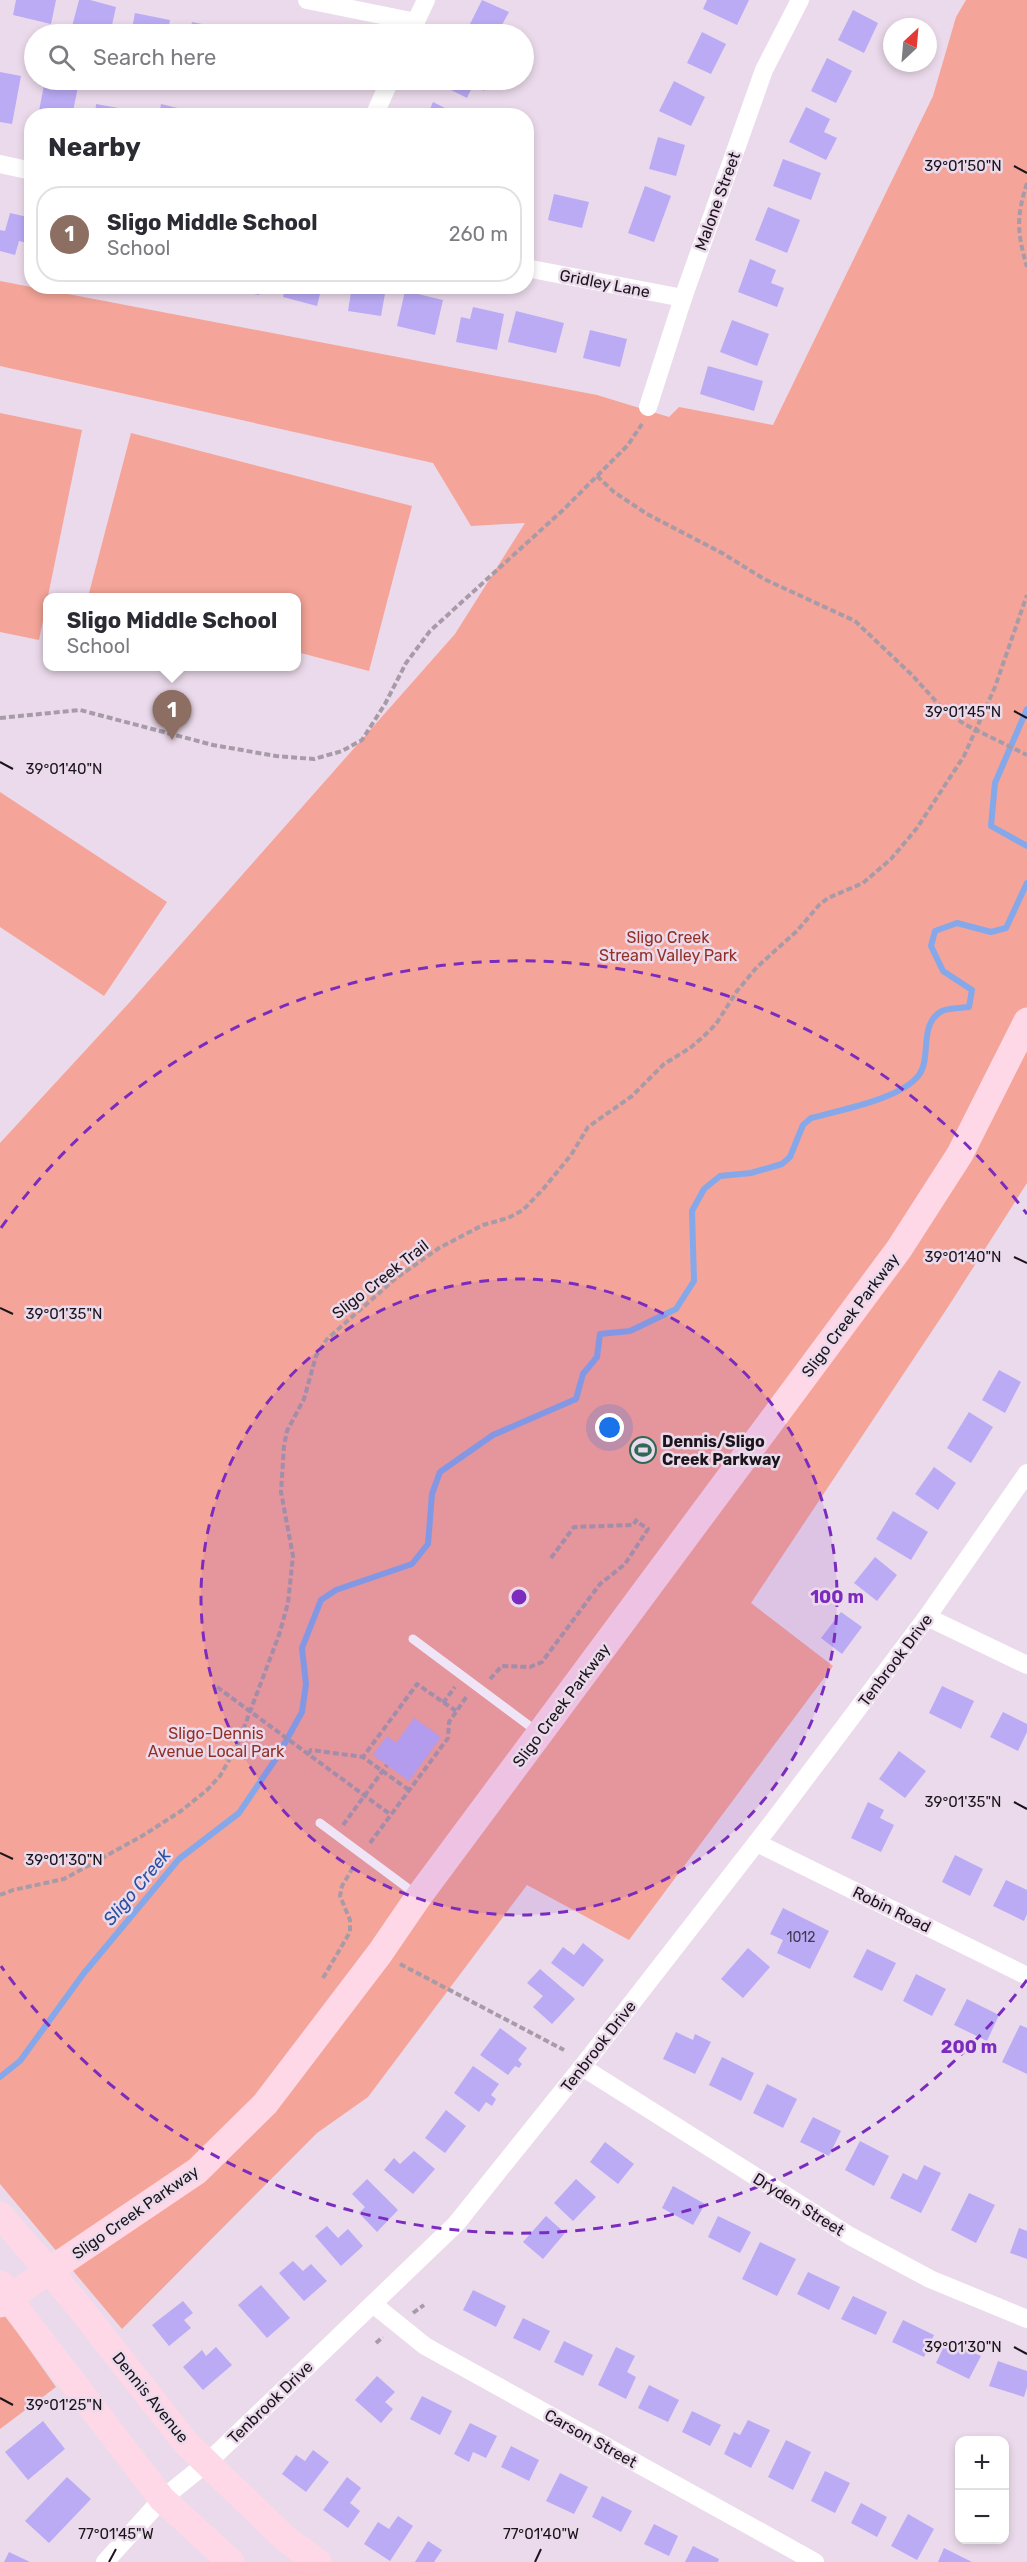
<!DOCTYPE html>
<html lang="en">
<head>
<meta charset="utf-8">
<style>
	:root { --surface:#fff; --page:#f7f7f7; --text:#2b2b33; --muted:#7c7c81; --line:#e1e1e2; --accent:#1a73e8 }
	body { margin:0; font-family:Rubik,sans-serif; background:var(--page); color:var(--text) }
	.controls { position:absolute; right:18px; bottom:18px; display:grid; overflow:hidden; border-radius:12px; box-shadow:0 3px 9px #0003 }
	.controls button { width:54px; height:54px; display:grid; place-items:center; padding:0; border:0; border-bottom:2px solid var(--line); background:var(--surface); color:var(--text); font:30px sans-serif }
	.compass { position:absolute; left:883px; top:18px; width:54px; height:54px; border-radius:50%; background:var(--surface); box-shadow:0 3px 9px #0003; rotate:26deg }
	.you { position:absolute; left:610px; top:1428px; width:21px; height:21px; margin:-15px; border:4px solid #fff; border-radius:50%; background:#1a73e8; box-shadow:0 0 0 9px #1a73e833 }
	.badge { display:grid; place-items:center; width:39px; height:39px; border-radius:50%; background:var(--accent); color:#fff; font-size:20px; font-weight:700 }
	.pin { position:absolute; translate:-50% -50px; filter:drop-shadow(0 2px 3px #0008) }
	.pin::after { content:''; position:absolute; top:32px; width:21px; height:18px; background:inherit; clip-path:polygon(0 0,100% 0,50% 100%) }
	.popup { position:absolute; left:43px; top:593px; width:258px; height:78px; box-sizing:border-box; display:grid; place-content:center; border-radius:12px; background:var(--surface); filter:drop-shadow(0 2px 4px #0005); font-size:20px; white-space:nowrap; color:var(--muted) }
	.popup b { font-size:22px; color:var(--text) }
	.popup::after { content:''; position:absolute; left:50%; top:100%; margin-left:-12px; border:12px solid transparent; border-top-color:var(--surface) }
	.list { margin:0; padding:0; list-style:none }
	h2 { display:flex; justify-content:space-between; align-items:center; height:78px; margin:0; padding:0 24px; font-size:26px }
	h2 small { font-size:20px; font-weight:400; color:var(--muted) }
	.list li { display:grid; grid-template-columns:39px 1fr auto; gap:18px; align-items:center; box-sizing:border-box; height:96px; margin:0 12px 12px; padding:0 12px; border:2px solid var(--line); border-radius:24px }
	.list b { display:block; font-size:22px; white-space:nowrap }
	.list p { margin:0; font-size:20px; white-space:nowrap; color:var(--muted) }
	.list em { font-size:20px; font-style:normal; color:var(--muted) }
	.icon { flex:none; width:33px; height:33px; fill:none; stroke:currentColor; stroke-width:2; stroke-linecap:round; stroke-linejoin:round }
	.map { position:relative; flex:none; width:1027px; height:2562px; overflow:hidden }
	.search { position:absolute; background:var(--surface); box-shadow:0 3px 9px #0003; left:24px; top:24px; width:510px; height:66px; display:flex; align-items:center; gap:15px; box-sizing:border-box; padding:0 21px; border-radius:33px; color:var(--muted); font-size:22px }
	.panel { position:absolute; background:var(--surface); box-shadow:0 3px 9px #0003; left:24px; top:108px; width:510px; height:186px; border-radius:24px }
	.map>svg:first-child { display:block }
</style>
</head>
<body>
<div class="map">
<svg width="1027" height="2562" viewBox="0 0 1027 2562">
	<rect width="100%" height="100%" fill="#ebdaeb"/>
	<g fill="#f4a498">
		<path d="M966,0H1027V1183L948,1307L751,1603L833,1666L629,1940L527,1885L368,2097L317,2133L122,2329L0,2184V1143L129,1003L455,634L525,523L471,526L433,463L0,366V281L597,395L669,417L679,407L773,425L933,96L956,17Z"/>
		<path d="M0,413L82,430L39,640L0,632Z"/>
		<path d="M131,433L412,506L369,671L297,652L296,598L88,597Z"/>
		<path d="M0,792L167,902L104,996L0,927Z"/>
		<path d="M0,2308L56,2387L0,2429Z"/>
	</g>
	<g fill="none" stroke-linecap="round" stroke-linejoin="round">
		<g stroke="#84a8ea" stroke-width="6">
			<path d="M1027,709L995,783L991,826L1027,846"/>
			<path d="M0,2077L20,2061L84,1973L179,1859L239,1813L277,1757L302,1712L306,1684L302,1648L321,1600L336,1590L412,1564L428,1544L432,1494L440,1472L493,1435L576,1399L583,1374L597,1357L600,1334L630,1331L676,1309L694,1281L692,1211L704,1189L720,1176L751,1173L782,1164L790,1157L803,1125L811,1118C840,1110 901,1099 919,1075C932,1057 918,1024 942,1011C948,1008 962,1008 969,1007L972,990L943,971L931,946L935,931L957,923L991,932L1006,928L1027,883"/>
		</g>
	</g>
	<g fill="#bbabf5">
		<path d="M16,0H56L51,24L13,15Z"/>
		<path d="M79,0H90L116,7L110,34H70Z"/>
		<path d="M482,0L509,12L497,34H465Z"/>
		<path d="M707,0H749L737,25L703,9Z"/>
		<path d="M853,10L878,23L864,53L838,40Z"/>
		<path d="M135,13L170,20L167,34H131Z"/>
		<path d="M192,22L227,29L226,34H189Z"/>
		<path d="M702,32L726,44L711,74L687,63Z"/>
		<path d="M827,58L852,71L836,103L811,91Z"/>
		<path d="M0,72L21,76L12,124L0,122Z"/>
		<path d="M45,80L79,82L72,116H38Z"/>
		<path d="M444,80H489L484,91L473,85L467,98L441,85Z"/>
		<path d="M674,81L705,97L691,126L659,111Z"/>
		<path d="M433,102L461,116H427Z"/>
		<path d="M96,104L135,111L134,116H95Z"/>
		<path d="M161,104L194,112L193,116H159Z"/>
		<path d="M806,107L830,119L824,132L837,138L826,160L789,142Z"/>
		<path d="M658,137L685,145L676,176L649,169Z"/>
		<path d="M783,159L821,173L811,200L773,186Z"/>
		<path d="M645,186L671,196L654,242L628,233Z"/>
		<path d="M554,194L589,202L582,228L548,220Z"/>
		<path d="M768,207L800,220L787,253L755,240Z"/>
		<path d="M10,213L32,218V244L19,241L15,255L0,251V230L5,231Z"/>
		<path d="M750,259L776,270L771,283L784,288L777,307L738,292Z"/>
		<path d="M230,286H261L259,295L230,289Z"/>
		<path d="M285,286H322L317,306L283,297Z"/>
		<path d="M352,286L386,288L381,316L348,311Z"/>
		<path d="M405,291L443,300L435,335L397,326Z"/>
		<path d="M473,307L504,314L497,350L456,342L461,317L470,319Z"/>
		<path d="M516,311L564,323L556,353L508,342Z"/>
		<path d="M732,320L769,334L757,366L720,352Z"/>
		<path d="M590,330L627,339L620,367L583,358Z"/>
		<path d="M708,366L763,381L754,411L700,394Z"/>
		<path d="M999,1370L1021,1382L1005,1413L982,1400Z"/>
		<path d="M969,1412L993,1427L971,1463L947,1448Z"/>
		<path d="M934,1467L956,1483L938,1510L915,1494Z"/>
		<path d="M893,1511L928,1532L911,1560L876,1539Z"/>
		<path d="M875,1557L897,1575L877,1601L854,1583Z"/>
		<path d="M841,1612L862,1627L842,1654L821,1638Z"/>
		<path d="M942,1686L974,1701L961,1729L929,1713Z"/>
		<path d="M1003,1712L1027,1724V1732L1018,1751L990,1737Z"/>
		<path d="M414,1718L441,1737L409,1781L373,1755L387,1736L396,1743Z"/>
		<path d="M899,1751L926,1771L905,1798L879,1779Z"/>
		<path d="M868,1802L884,1810L880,1818L894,1825L881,1852L851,1838Z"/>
		<path d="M955,1855L983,1869L970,1896L942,1882Z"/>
		<path d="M1006,1880L1027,1890V1914L1024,1921L993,1906Z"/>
		<path d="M783,1908L829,1931L810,1969L777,1953L783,1940L770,1934Z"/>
		<path d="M583,1943L604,1960L583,1987L551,1963L563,1947L574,1955Z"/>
		<path d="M748,1948L770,1967L743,1998L721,1979Z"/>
		<path d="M867,1949L896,1963L882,1991L853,1977Z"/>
		<path d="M540,1969L575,1999L552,2024L533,2007L543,1996L527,1983Z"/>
		<path d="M916,1974L946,1989L932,2016L903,2001Z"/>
		<path d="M967,1999L999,2015L987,2041L954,2025Z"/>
		<path d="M1020,2025L1027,2028V2074L1002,2062Z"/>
		<path d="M500,2028L527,2048L518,2060L522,2064L519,2068L515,2066L508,2075L480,2055Z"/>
		<path d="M676,2032L693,2040L695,2034L711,2042L695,2074L663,2059Z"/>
		<path d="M722,2057L754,2073L741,2101L709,2085Z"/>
		<path d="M473,2066L499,2084L491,2095L496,2099L492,2106L486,2102L479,2112L454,2093Z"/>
		<path d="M767,2084L797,2099L783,2128L753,2113Z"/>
		<path d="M446,2110L466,2126L445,2153L425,2138Z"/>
		<path d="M813,2117L841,2131L829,2156L800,2142Z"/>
		<path d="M860,2141L889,2156L874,2186L845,2170Z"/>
		<path d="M605,2142L634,2164L618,2184L590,2162Z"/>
		<path d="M414,2151L435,2169L413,2194L384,2170L394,2158L400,2164Z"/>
		<path d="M924,2165L941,2173L921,2213L890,2198L903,2173L917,2180Z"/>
		<path d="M367,2179L398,2210L377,2232L359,2213L365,2207L352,2194Z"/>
		<path d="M576,2179L596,2197L573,2221L554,2203Z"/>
		<path d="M673,2186L705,2204L693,2225L662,2208Z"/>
		<path d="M969,2193L995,2205L976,2243L951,2230Z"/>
		<path d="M546,2216L565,2233L543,2259L523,2242Z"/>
		<path d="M718,2216L751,2232L740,2253L708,2237Z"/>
		<path d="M327,2226L338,2238L348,2229L363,2246L341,2266L315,2236Z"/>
		<path d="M1019,2228L1027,2231V2259L1010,2253Z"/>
		<path d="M760,2242L796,2259L777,2296L742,2279Z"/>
		<path d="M293,2261L303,2271L311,2264L327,2281L304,2301L279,2273Z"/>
		<path d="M808,2272L840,2287L829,2310L797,2294Z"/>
		<path d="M261,2285L290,2318L267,2338L238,2305Z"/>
		<path d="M473,2290L506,2306L496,2327L463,2310Z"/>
		<path d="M853,2296L887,2312L876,2335L841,2319Z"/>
		<path d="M183,2301L193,2313L184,2320L191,2328L169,2346L152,2325Z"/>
		<path d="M523,2318L550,2331L540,2351L513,2338Z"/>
		<path d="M903,2320L934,2335L924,2357L892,2342Z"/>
		<path d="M947,2340L981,2356L969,2379L936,2363Z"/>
		<path d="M564,2341L593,2355L583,2376L554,2362Z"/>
		<path d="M216,2347L232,2365L203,2390L183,2367L202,2350L206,2356Z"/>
		<path d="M616,2347L635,2356L627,2372L636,2377L626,2399L598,2385Z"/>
		<path d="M998,2361L1027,2371V2387L1024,2397L989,2386Z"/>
		<path d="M377,2376L395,2392L385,2402L393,2409L381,2423L355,2400Z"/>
		<path d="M649,2385L679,2400L668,2422L638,2408Z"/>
		<path d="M422,2396L452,2411L440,2435L410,2419Z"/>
		<path d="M692,2411L721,2425L710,2446L682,2432Z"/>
		<path d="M748,2420L770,2430L751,2468L724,2454L734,2432L740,2435Z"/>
		<path d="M43,2421L65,2449L28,2480L5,2452Z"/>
		<path d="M470,2423L497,2436L486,2458L473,2452L469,2462L454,2454Z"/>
		<path d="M786,2440L811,2452L793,2490L768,2477Z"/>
		<path d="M511,2446L539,2460L529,2481L501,2467Z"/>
		<path d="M313,2450L329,2462L306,2492L282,2474L296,2455L305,2461Z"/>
		<path d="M825,2471L850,2483L835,2513L811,2501Z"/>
		<path d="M560,2473L588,2487L574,2514L546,2501Z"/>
		<path d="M67,2477L91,2499L49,2543L25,2521Z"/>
		<path d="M347,2477L361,2488L350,2503L360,2511L348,2528L323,2510Z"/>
		<path d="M602,2496L632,2511L621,2532L592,2517Z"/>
		<path d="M861,2503L887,2517L877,2537L851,2523Z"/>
		<path d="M908,2514L934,2529L917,2560L891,2546Z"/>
		<path d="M398,2516L413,2526L390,2561L364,2544L378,2522L389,2529Z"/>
		<path d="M654,2524L678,2536L669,2556L644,2544Z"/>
		<path d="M428,2541L442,2550L434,2562H415Z"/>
		<path d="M693,2546L719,2559L718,2562H685Z"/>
		<path d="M944,2548L972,2562H938Z"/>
		<path d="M9,2552L30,2562H4Z"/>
	</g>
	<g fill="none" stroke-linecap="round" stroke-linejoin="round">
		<g stroke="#a89ba8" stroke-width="4" stroke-dasharray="6 3" stroke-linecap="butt">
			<path d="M1027,183C1016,218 1017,232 1027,267"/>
			<path d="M597,476L614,492L647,514L722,553L764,579L855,621L912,675L943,709L964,724L1027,755"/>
			<path d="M0,718L80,710L213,745L276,756L314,759L342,751L362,740L385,704L406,663L430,631L563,510L628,445L642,424"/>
			<path d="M551,1558L574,1527L633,1525L638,1518"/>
			<path d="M490,1679L502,1666L530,1667L542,1662L600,1584L625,1564L648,1529L636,1521"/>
			<path d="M217,1687L391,1815"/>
			<path d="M443,1703L455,1687"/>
			<path d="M308,1754L311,1750L363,1757"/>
			<path d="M409,1790L363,1757L417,1684L456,1711"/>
			<path d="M343,1825L387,1765"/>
			<path d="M370,1843L448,1738L449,1722L467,1696"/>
			<path d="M0,1895L13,1890L64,1879L142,1836L181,1811L207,1790L220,1776L237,1746L279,1635L288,1603L293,1556L281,1492L284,1446L287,1431L304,1399L316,1356L327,1339L395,1279L439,1248L483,1225L508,1218L523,1210L544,1188L571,1155L588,1127L632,1096L664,1064L690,1048L704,1036L716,1024L737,991L757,967L797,931L819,905L828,898L863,883L891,859L917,828L964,756L995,687L1027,595"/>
			<path d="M400,1964L564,2050"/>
			<path d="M323,1978L350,1932V1920L340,1896L342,1886L354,1866"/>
			<path d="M413,2313L424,2305"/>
			<path d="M376,2343L383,2337"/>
		</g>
		<g stroke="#fff" stroke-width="9">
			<path d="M413,1639L539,1733"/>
			<path d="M320,1823L417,1895"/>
		</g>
		<g stroke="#fff" stroke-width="18">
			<path d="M307,0L416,22"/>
			<path d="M410,34L426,0"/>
			<path d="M374,116L390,80"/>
			<path d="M0,164L32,171"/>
			<path d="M526,268L683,298"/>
			<path d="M648,407L683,298L764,70L800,0"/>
			<path d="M927,1617L1027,1665"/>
			<path d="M757,1843L1027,1976"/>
			<path d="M582,2067L850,2236L930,2279L1027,2319"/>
			<path d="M373,2304L425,2346L815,2562"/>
			<path d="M105,2562L162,2499L208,2462L456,2224L582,2067L771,1824L927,1617L1027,1473"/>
		</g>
		<g stroke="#fed8e7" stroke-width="27">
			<path d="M0,2215L73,2299L186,2443L287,2540L318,2562"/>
			<path d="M1,2284L8,2298L162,2499L231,2562"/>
			<path d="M0,2304L197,2171L265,2104L380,1953L419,1896L899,1249L960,1154L1027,1021"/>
		</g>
	</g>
	<path fill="none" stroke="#1b151b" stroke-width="2" d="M1014,166L1027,173M1014,711L1027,718M0,762L13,769M1014,1257L1027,1263M0,1308L13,1314M1014,1802L1027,1809M0,1853L13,1859M1014,2347L1027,2354M0,2398L13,2405M109,2562L116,2549M535,2562L541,2549"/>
	<circle cx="519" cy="1597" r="318" fill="#7b2cbf" fill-opacity=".12"/>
	<g fill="none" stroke="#7b2cbf" stroke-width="3" stroke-dasharray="10 8">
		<circle cx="519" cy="1597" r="318"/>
		<path d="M1027 1980A636 636 0 0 1 1 1966M1 1228A636 636 0 0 1 1027 1214"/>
	</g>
	<defs>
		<symbol id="stadium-ring" viewBox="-11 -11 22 22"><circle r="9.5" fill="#ebdaeb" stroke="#2d6954" stroke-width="1.5"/><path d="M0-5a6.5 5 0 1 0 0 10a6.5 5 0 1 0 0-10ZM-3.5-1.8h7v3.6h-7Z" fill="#2d6954"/></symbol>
	</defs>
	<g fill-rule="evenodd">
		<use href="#stadium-ring" x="628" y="1435" width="30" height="30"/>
	</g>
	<g text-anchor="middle" stroke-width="5" stroke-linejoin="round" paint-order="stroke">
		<g font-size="14" fill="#433a52">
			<text x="801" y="1942">1012</text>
		</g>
		<g font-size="16" fill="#1b151b" stroke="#ebdaeb">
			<text transform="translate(717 201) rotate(-70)" y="6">Malone Street</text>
			<text transform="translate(605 283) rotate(11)" y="6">Gridley Lane</text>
			<text transform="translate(380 1279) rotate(-38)" y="6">Sligo Creek Trail</text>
			<text transform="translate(850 1315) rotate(-53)" y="6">Sligo Creek Parkway</text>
			<text transform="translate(895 1660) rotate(-53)" y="6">Tenbrook Drive</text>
			<text transform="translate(561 1705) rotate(-53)" y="6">Sligo Creek Parkway</text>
			<text transform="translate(892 1909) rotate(26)" y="6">Robin Road</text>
			<text transform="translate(598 2046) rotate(-52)" y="6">Tenbrook Drive</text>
			<text transform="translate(799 2204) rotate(32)" y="6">Dryden Street</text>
			<text transform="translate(135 2212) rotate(-35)" y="6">Sligo Creek Parkway</text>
			<text transform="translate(151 2397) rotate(51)" y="6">Dennis Avenue</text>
			<text transform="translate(270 2402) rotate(-44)" y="6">Tenbrook Drive</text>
			<text transform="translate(591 2438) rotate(29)" y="6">Carson Street</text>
		</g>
		<g font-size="16" fill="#933026" stroke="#ebdaeb">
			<text x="668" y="943">Sligo Creek<tspan x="668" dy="18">Stream Valley Park</tspan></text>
			<text x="216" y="1739">Sligo-Dennis<tspan x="216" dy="18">Avenue Local Park</tspan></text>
		</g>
		<g font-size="16" font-weight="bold" fill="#1b151b" stroke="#ebdaeb" text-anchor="start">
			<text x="662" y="1447">Dennis/Sligo<tspan x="662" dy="18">Creek Parkway</tspan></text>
		</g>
		<g font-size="18" font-style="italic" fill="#29519f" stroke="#ebdaeb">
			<text transform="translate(137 1887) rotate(-50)" y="6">Sligo Creek</text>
		</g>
	</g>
	<g font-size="15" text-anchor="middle" fill="#1b151b" stroke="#ebdaeb" stroke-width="5" stroke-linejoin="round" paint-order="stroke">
		<text x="963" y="171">39°01'50"N</text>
		<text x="963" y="717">39°01'45"N</text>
		<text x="64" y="774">39°01'40"N</text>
		<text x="963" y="1262">39°01'40"N</text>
		<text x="64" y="1319">39°01'35"N</text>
		<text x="963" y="1807">39°01'35"N</text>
		<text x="64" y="1865">39°01'30"N</text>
		<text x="963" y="2352">39°01'30"N</text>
		<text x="64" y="2410">39°01'25"N</text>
		<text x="116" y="2539">77°01'45"W</text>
		<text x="541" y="2539">77°01'40"W</text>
	</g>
	<circle cx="519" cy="1597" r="9" fill="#7b2cbf" stroke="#ebdaeb" stroke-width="3"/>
	<g font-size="18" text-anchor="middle" font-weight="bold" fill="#7b2cbf" stroke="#ebdaeb" stroke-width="5" stroke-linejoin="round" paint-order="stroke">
		<text x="837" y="1603">100 m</text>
		<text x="969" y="2053">200 m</text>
	</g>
</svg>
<div class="controls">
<button>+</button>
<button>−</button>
</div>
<svg class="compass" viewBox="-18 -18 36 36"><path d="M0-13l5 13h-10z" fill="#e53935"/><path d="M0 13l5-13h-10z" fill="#7c7c81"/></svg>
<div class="you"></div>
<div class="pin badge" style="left:172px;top:740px;background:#8d6e63">1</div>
<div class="popup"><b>Sligo Middle School</b>School</div>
<div class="search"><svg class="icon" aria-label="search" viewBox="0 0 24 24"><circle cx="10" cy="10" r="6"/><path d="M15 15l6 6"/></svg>Search here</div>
<section class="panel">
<h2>Nearby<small></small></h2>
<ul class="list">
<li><span class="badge" style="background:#8d6e63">1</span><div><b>Sligo Middle School</b><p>School</p></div><em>260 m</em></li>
</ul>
</section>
</div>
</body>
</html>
